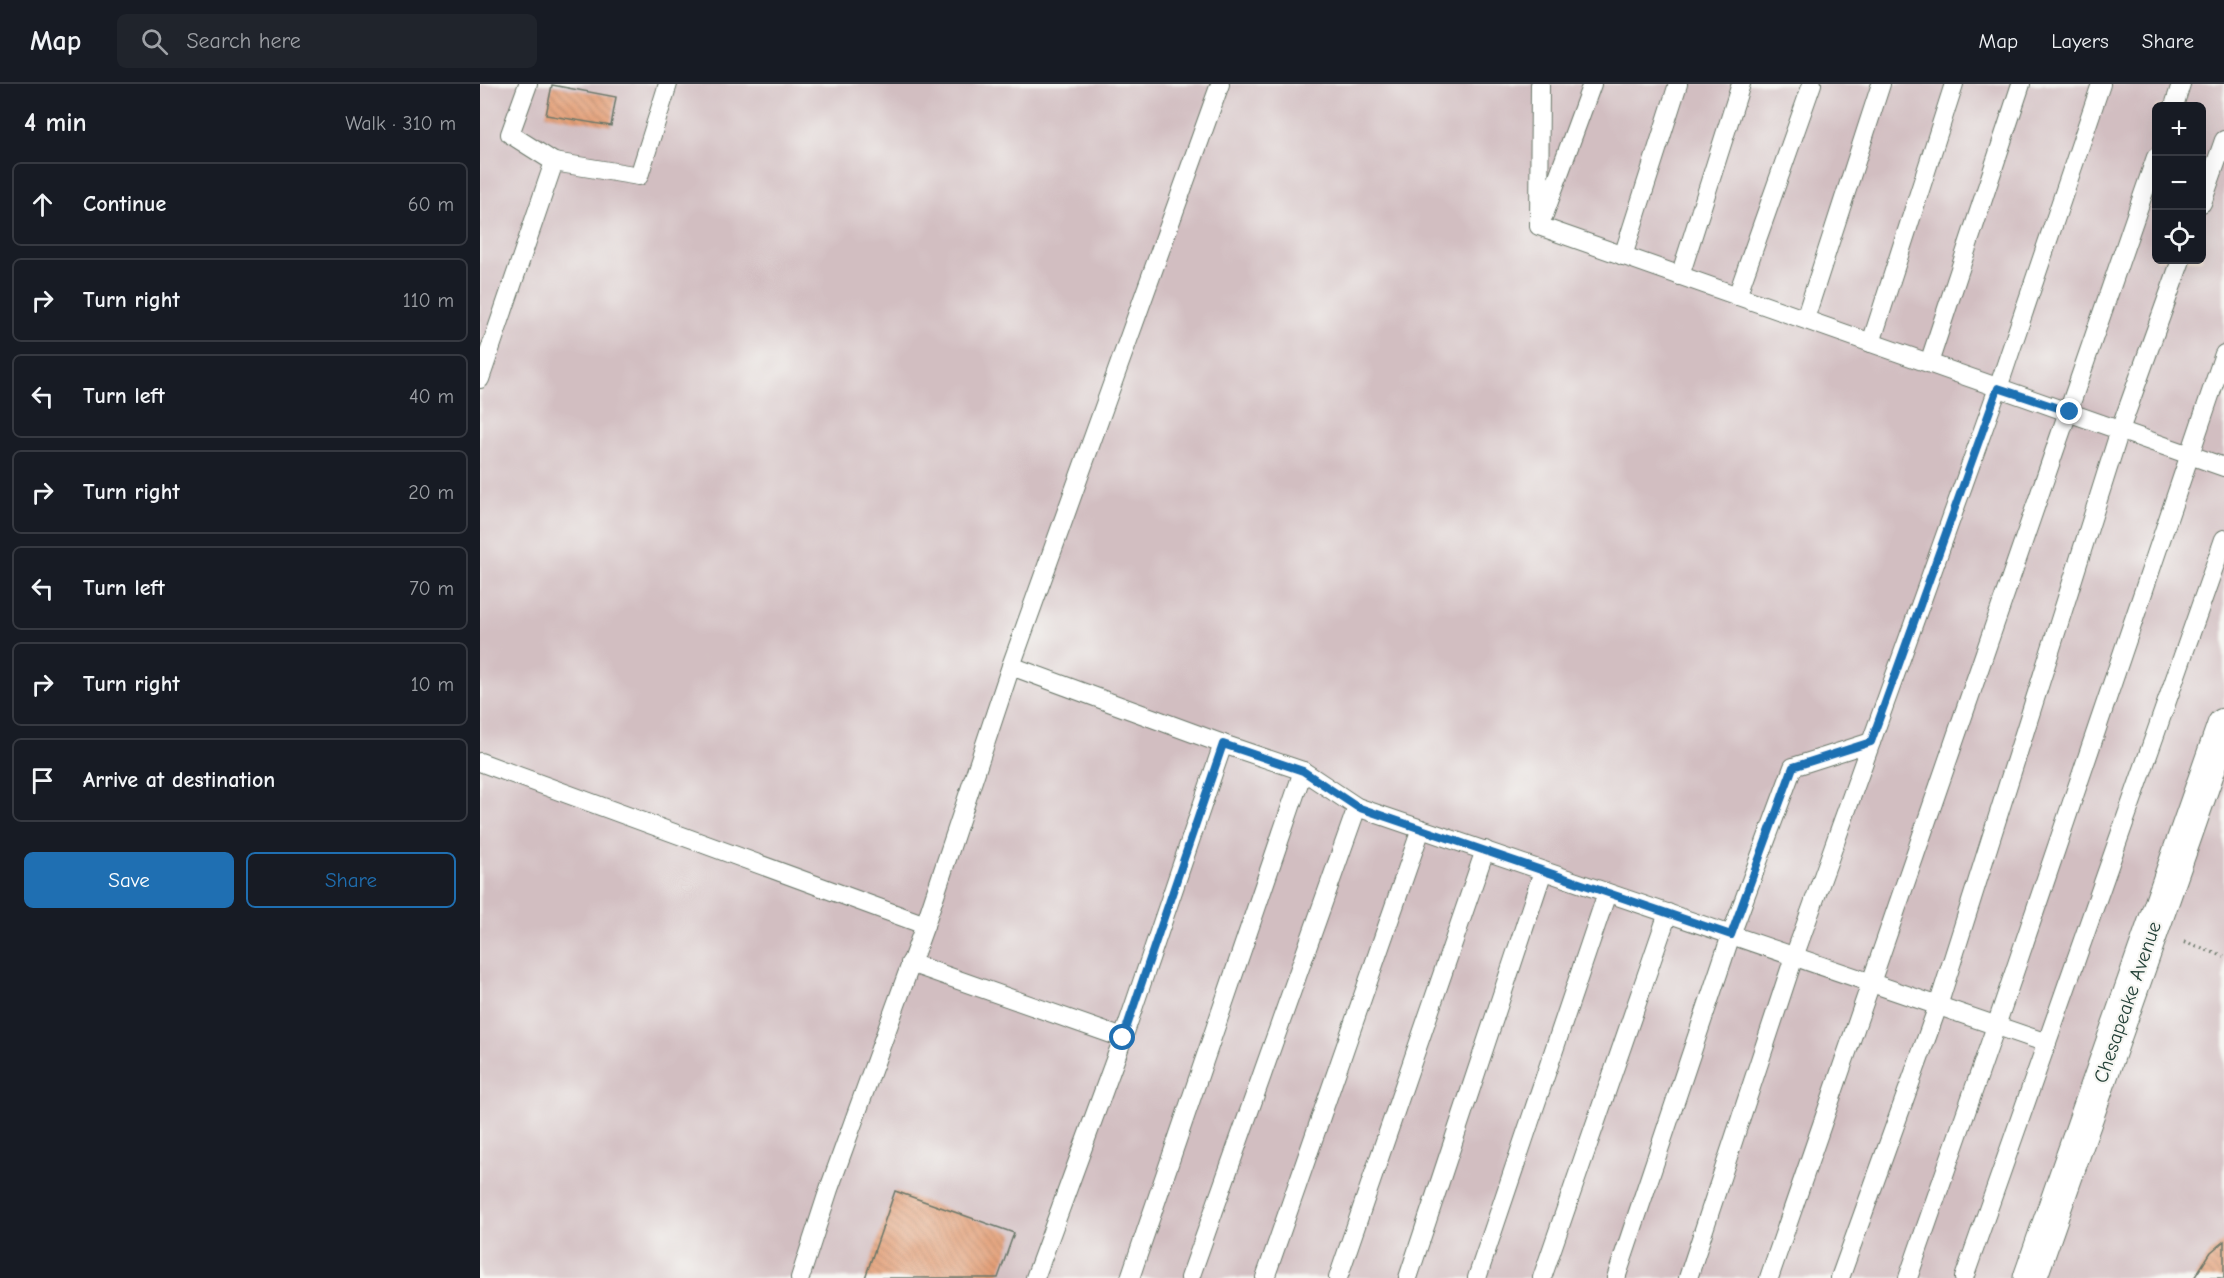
<!DOCTYPE html>
<html lang="en">
<head>
<meta charset="utf-8">
<style>
	:root { --surface:#171b24; --page:#20242c; --text:#f1f3f6; --muted:#9ea1a6; --line:#363941; --accent:#1f6fb2 }
	body { margin:0; font-family:"Comic Neue",sans-serif; background:var(--page); color:var(--text) }
	.controls { position:absolute; right:18px; top:18px; display:grid; overflow:hidden; border-radius:9px; box-shadow:0 6px 24px #0002 }
	.controls button { width:54px; height:54px; display:grid; place-items:center; padding:0; border:0; border-bottom:2px solid var(--line); background:var(--surface); color:var(--text); font:30px sans-serif }
	.stop { position:absolute; width:18px; height:18px; margin:-14px; border:4px solid #1f6fb2; border-radius:50%; background:#fff }
	.stop.end { background:#1f6fb2; border-color:#fff; box-shadow:0 2px 6px #0008 }
	.list { margin:0; padding:0; list-style:none }
	h2 { display:flex; justify-content:space-between; align-items:center; height:78px; margin:0; padding:0 24px; font-size:26px }
	h2 small { font-size:20px; font-weight:400; color:var(--muted) }
	.list li { display:grid; grid-template-columns:39px 1fr auto; gap:18px; align-items:center; box-sizing:border-box; height:84px; margin:0 12px 12px; padding:0 12px; border:2px solid var(--line); border-radius:9px }
	.list b { display:block; font-size:22px; white-space:nowrap }
	.list em { font-size:20px; font-style:normal; color:var(--muted) }
	.actions { display:flex; gap:12px; padding:18px 24px }
	.actions a { flex:1; padding:14px 0; border:2px solid var(--accent); border-radius:9px; text-align:center; font-size:21px; color:var(--accent) }
	.actions .main { background:var(--accent); color:#fff }
	.icon { flex:none; width:33px; height:33px; fill:none; stroke:currentColor; stroke-width:2; stroke-linecap:round; stroke-linejoin:round }
	.map { position:relative; flex:none; width:1744px; height:1194px; overflow:hidden }
	header { display:flex; align-items:center; gap:36px; box-sizing:border-box; height:84px; padding:0 30px; background:var(--surface); border-bottom:2px solid var(--line) }
	header strong { font-size:28px }
	nav { display:flex; gap:33px; margin-inline-start:auto; font-size:21px }
	.search { width:420px; height:54px; background:var(--page); display:flex; align-items:center; gap:15px; box-sizing:border-box; padding:0 21px; border-radius:9px; color:var(--muted); font-size:22px }
	main { display:flex }
	aside { flex:1; background:var(--surface) }
	.map>svg:first-child { display:block }
</style>
</head>
<body>
<header>
<strong>Map</strong>
<div class="search"><svg class="icon" aria-label="search" viewBox="0 0 24 24"><circle cx="10" cy="10" r="6"/><path d="M15 15l6 6"/></svg>Search here</div>
<nav><a>Map</a><a>Layers</a><a>Share</a></nav>
</header>
<main>
<aside>
<h2>4 min<small>Walk · 310 m</small></h2>
<ul class="list">
<li><svg class="icon" aria-label="ahead" viewBox="0 0 24 24"><path d="M12 20V5M6 11l6-6 6 6"/></svg><div><b>Continue</b></div><em>60 m</em></li>
<li><svg class="icon" aria-label="right" viewBox="0 0 24 24"><path d="M7 20v-9h11M14 6l5 5-5 5"/></svg><div><b>Turn right</b></div><em>110 m</em></li>
<li><svg class="icon" aria-label="left" viewBox="0 0 24 24"><path d="M17 20v-9H6M10 6l-5 5 5 5"/></svg><div><b>Turn left</b></div><em>40 m</em></li>
<li><svg class="icon" aria-label="right" viewBox="0 0 24 24"><path d="M7 20v-9h11M14 6l5 5-5 5"/></svg><div><b>Turn right</b></div><em>20 m</em></li>
<li><svg class="icon" aria-label="left" viewBox="0 0 24 24"><path d="M17 20v-9H6M10 6l-5 5 5 5"/></svg><div><b>Turn left</b></div><em>70 m</em></li>
<li><svg class="icon" aria-label="right" viewBox="0 0 24 24"><path d="M7 20v-9h11M14 6l5 5-5 5"/></svg><div><b>Turn right</b></div><em>10 m</em></li>
<li><svg class="icon" aria-label="arrive" viewBox="0 0 24 24"><path d="M6 21V4h12l-3 4 3 4H6"/></svg><div><b>Arrive at destination</b></div></li>
</ul>
<div class="actions"><a class="main">Save</a><a>Share</a></div>
</aside>
<div class="map">
<svg width="1744" height="1194" viewBox="0 0 1744 1194">
	<defs>
		<pattern id="building-back-hatch" width="6" height="6" patternUnits="userSpaceOnUse" patternTransform="scale(1.5)"><rect width="6" height="6" fill="#e2976c"/><path d="M-1 5l2 2M0 0l6 6M5-1l2 2" fill="none" stroke="#b77c5a"/></pattern>
	</defs>
	<rect width="100%" height="100%" fill="#f6f6f2"/>
	<filter id="ink" filterUnits="userSpaceOnUse"><feTurbulence type="fractalNoise" baseFrequency=".0167" numOctaves="2"/><feDisplacementMap in="SourceGraphic" scale="12" xChannelSelector="R" yChannelSelector="G"/><feConvolveMatrix kernelMatrix="1 2 1 2 8 2 1 2 1" color-interpolation-filters="sRGB"/></filter>
	<filter id="wash" filterUnits="userSpaceOnUse"><feTurbulence type="fractalNoise" baseFrequency=".008" numOctaves="4" result="noise"/><feDisplacementMap in="SourceGraphic" scale="24" xChannelSelector="R" yChannelSelector="G"/><feGaussianBlur stdDeviation="1.35" result="paint"/><feColorMatrix in="noise" values="0 0 0 0 0 0 0 0 0 0 0 0 0 0 0 0 0 1.4 0 .05"/><feComposite in="paint" operator="in"/></filter>
	<g filter="url(#wash)">
		<rect width="100%" height="100%" fill="#f5e2cb"/>
		<path fill="#d2bec1" fill-rule="evenodd" d="M0,0H1744V1194H0ZM1676,22H1722V176H1676Z"/>
		<g id="blocks">
			<g fill="url(#building-back-hatch)">
				<path d="M72,1L136,13L131,42L66,31Z"/>
				<path d="M415,1107L534,1149L518,1194H385Z"/>
				<path d="M1744,1157V1194H1714L1731,1168Z"/>
			</g>
		</g>
	</g>
	<g filter="url(#ink)">
		<use href="#blocks" fill-opacity="0" stroke="#6a7769" stroke-width="1.5"/>
		<g fill="none" stroke-linecap="round" stroke-linejoin="round">
			<defs>
				<g id="service">
					<path d="M48,0L30,50L74,78"/>
					<path d="M1060,0L1059,142L1744,383"/>
					<path d="M1694,22L1701,0"/>
					<path d="M1722,119L1744,56"/>
					<path d="M1064,131L1112,0"/>
					<path d="M1143,172L1198,0"/>
					<path d="M1200,192L1261,0"/>
					<path d="M1257,212L1332,0"/>
					<path d="M1325,235L1401,0"/>
					<path d="M1391,259L1474,0"/>
					<path d="M1449,279L1541,0"/>
					<path d="M0,295L74,78L159,92L188,0"/>
					<path d="M531,582L743,660"/>
					<path d="M0,678L445,841"/>
					<path d="M430,879L643,954"/>
					<path d="M320,1194L349,1105L445,841L531,582L740,0"/>
					<path d="M555,1194L643,954L743,660L823,687L877,723L1567,959"/>
					<path d="M650,1194L823,687"/>
					<path d="M710,1194L877,723"/>
					<path d="M785,1194L941,745"/>
					<path d="M858,1194L1005,766"/>
					<path d="M928,1194L1063,787"/>
					<path d="M997,1194L1127,809"/>
					<path d="M1062,1194L1188,829"/>
					<path d="M1136,1194L1251,851L1313,683L1391,658"/>
					<path d="M1208,1194L1314,873L1518,304L1621,0"/>
					<path d="M1289,1194L1676,73"/>
					<path d="M1360,1194L1458,922L1640,346L1701,176"/>
					<path d="M1428,1194L1516,942L1744,270"/>
					<path d="M1484,1194L1744,455"/>
				</g>
				<path id="minor" d="M1550,1194L1744,641"/>
			</defs>
			<use href="#service" stroke="#6a7769" stroke-width="20"/>
			<use href="#minor" stroke="#6a7769" stroke-width="35"/>
			<path stroke="#6a7769" stroke-width="4" stroke-dasharray="1.5 4.5" stroke-linecap="butt" d="M1704,858L1744,872"/>
			<use href="#service" stroke="#fff" stroke-width="18"/>
			<use href="#minor" stroke="#fff" stroke-width="33"/>
		</g>
	</g>
	<g fill="none" stroke-linecap="round" stroke-linejoin="round" filter="url(#ink)">
		<path stroke="#1f6fb2" stroke-width="8" d="M643,954L743,660L823,687L877,723L1251,851L1313,683L1391,658L1518,304L1590,328"/>
	</g>
	<g text-anchor="middle" stroke-width="4.5" stroke-linejoin="round" paint-order="stroke">
		<g font-size="20" fill="#1f3d34" stroke="#f6f6f2">
			<text transform="translate(1647 918) rotate(-71)" y="7">Chesapeake Avenue</text>
		</g>
	</g>
</svg>
<div class="controls">
<button>+</button>
<button>−</button>
<button><svg class="icon" aria-label="locate" viewBox="0 0 24 24"><circle cx="12" cy="12" r="6"/><path d="M12 2v4M12 18v4M2 12h4M18 12h4"/></svg></button>
</div>
<div class="stop" style="left:643px;top:954px"></div>
<div class="stop end" style="left:1590px;top:328px"></div>
</div>
</main>
</body>
</html>
